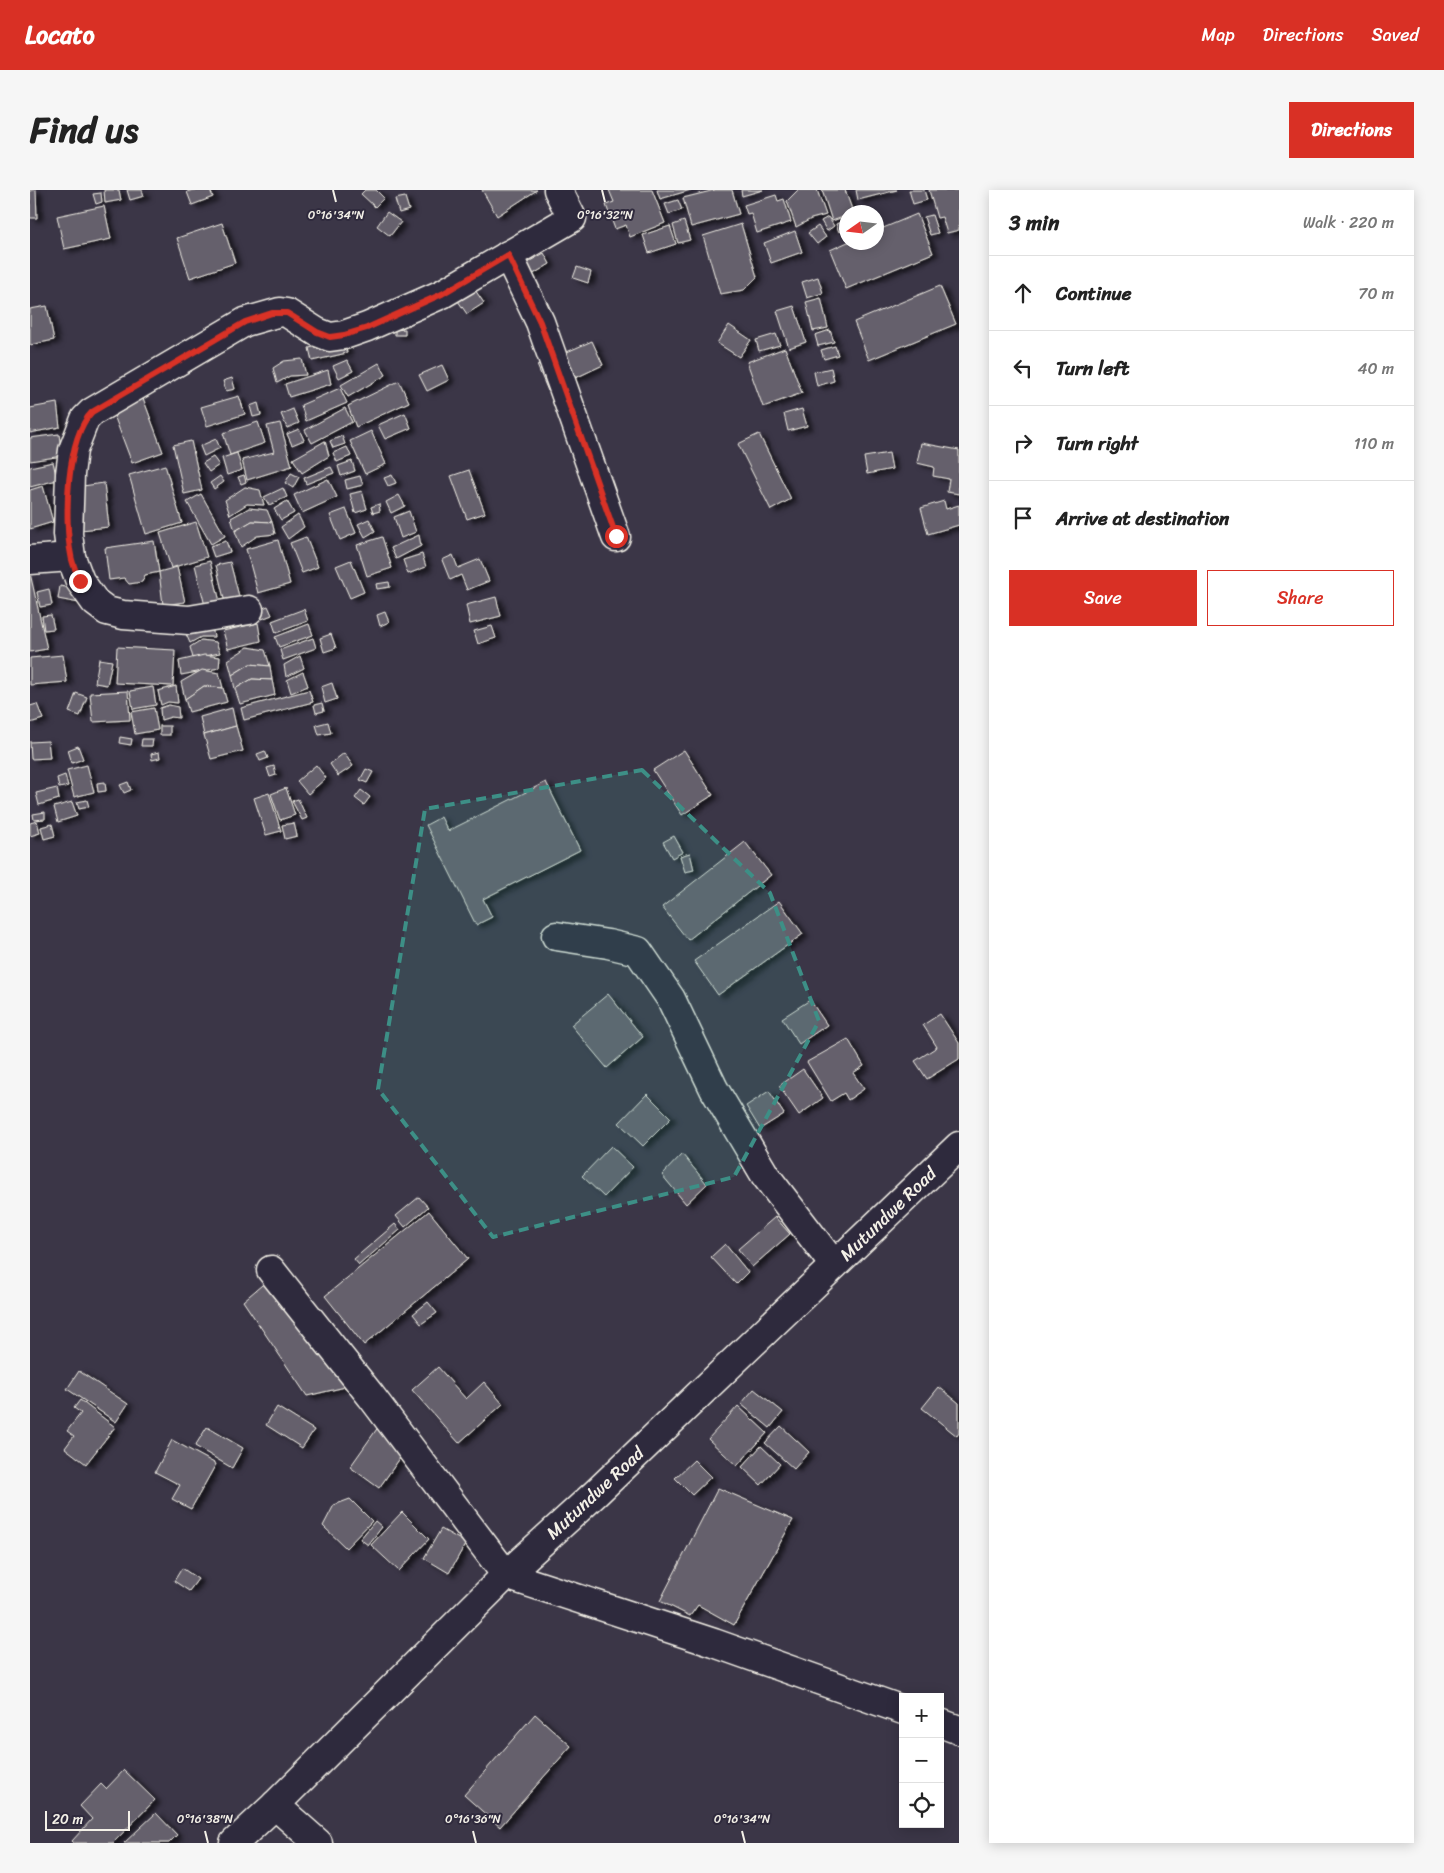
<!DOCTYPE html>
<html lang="en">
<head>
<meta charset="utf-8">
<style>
	:root { --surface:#fff; --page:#f6f6f6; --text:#222; --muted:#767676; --line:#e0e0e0; --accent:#d93025 }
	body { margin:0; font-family:Sriracha,sans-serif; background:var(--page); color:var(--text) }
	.controls { position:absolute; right:15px; bottom:15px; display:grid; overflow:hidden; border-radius:0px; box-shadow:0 2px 12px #0003 }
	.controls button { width:45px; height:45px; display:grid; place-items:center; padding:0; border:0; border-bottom:1px solid var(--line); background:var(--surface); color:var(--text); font:25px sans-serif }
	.compass { position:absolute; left:809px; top:15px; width:45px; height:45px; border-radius:50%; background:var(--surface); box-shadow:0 2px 12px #0003; rotate:256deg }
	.scale { position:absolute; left:15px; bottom:12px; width:85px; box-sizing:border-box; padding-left:5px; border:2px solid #f4f1e8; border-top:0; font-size:14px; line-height:18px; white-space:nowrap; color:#f4f1e8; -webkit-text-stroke:4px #2f2a3d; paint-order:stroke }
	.stop { position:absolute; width:15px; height:15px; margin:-11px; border:4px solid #d93025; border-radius:50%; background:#fff }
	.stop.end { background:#d93025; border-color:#fff; box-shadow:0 1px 5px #0008 }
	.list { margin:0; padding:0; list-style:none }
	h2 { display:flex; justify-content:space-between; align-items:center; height:65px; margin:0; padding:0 20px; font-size:21px }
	h2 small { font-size:16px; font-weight:400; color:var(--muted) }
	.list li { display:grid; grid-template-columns:32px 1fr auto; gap:15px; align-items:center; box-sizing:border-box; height:75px; padding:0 20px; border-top:1px solid var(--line) }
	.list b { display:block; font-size:19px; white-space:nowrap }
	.list em { font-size:16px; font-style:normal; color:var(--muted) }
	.actions { display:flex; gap:10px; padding:15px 20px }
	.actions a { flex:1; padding:11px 0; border:1px solid var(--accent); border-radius:0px; text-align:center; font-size:18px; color:var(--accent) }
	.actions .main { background:var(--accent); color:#fff }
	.icon { flex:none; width:28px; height:28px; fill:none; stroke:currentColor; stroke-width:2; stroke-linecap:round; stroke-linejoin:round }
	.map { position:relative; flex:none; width:929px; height:1653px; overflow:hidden; border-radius:0px }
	header { display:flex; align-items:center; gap:30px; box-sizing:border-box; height:70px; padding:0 25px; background:var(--accent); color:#fff }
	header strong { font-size:24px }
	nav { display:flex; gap:28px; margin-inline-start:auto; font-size:18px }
	.intro { display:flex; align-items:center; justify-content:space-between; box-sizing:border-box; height:120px; padding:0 30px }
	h1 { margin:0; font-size:35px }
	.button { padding:12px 22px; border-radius:0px; background:var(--accent); color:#fff; font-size:18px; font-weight:700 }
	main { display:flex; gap:30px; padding:0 30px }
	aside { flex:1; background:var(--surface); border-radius:0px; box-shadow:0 2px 12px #0003 }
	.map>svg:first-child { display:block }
</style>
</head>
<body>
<header>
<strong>Locato</strong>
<nav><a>Map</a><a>Directions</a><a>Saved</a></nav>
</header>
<div class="intro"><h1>Find us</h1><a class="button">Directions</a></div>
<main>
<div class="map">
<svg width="929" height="1653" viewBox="0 0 929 1653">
	<defs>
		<filter id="shadow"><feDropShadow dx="5.5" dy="3" stdDeviation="2.5" flood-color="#0009"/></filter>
	</defs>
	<rect width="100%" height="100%" fill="#3b3647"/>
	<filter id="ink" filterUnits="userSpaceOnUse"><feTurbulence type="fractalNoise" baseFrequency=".02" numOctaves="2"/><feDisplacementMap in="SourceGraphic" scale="10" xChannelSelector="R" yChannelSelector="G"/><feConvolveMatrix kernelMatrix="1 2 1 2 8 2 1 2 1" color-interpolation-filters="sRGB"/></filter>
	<g filter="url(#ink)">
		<g fill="#65616c" stroke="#f4f1e8" filter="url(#shadow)">
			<path d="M0,0H6L7,28H0Z"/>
			<path d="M74,0H89L91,10L75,13Z"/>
			<path d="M97,0H112L114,6L100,10Z"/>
			<path d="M163,0H180L183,7L162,15L157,2Z"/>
			<path d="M335,0H346L354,8L345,17L331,4Z"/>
			<path d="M452,0H507L467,26Z"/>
			<path d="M579,0H622L635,33L600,47L596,35L585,39L576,15L584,12Z"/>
			<path d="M627,0H661L630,9Z"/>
			<path d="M685,0H702L709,24L661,37L653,8Z"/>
			<path d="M711,0H733L712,6Z"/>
			<path d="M768,0H787L796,25L781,29L766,37L757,11Z"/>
			<path d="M792,0H815L823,22H816V26L802,31Z"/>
			<path d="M826,0H867L828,10Z"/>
			<path d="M879,0H894L897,10L883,14Z"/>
			<path d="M899,0H929V40L917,43L912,27L907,28Z"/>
			<path d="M71,3L72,12L66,14L63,4Z"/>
			<path d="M746,5L748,11L754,9L761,32L727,43L721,23L717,24L714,15Z"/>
			<path d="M375,7L379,20L369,23L365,9Z"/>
			<path d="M648,10L652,20L639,24L635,14Z"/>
			<path d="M74,16L81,49L34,59L27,26Z"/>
			<path d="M357,22L371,32L360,46L347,36Z"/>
			<path d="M887,24L903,63L816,99L800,60L818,52H846V41Z"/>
			<path d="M902,25L908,43L900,45L894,27Z"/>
			<path d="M798,27L804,36L797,41L791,31Z"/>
			<path d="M816,30V39L809,42L806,34Z"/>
			<path d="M654,31L660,50L648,53L643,35Z"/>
			<path d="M192,33L205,73L160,88L147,48Z"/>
			<path d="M711,34L727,87L714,100L690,104L673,46Z"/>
			<path d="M640,36L646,54L619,63L613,45Z"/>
			<path d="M788,36L796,47L787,54L778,43Z"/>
			<path d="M765,41L772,62L741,73L734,53Z"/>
			<path d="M514,63L520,74L500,86L493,75Z"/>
			<path d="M547,77L561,82L558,93L543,88Z"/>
			<path d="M788,87L793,103L777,108L772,92Z"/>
			<path d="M910,96L926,134L839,170L824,132Z"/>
			<path d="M445,100L454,113L437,124L428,111Z"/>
			<path d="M791,108L798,138L783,141L776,112Z"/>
			<path d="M17,116L24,150L0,155V119Z"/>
			<path d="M764,116L776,152L759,158L747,121Z"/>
			<path d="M699,135L721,150L709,167L687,153Z"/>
			<path d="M375,139V145H365V140Z"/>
			<path d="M800,140L804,152L788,156L785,145Z"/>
			<path d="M746,144L750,155L729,161L726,150Z"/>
			<path d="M314,150L317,163L282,171L279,158Z"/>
			<path d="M562,151L573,175L518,201L507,175Z"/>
			<path d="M805,156L808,165L794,169L791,160Z"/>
			<path d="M755,158L772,203L733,217L717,172Z"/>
			<path d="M272,169L276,185L260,186L247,193L243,178L254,171Z"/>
			<path d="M317,170L323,181L309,188L303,176Z"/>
			<path d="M349,173L356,185L318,207L311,195Z"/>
			<path d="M412,175L419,190L397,201L389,185Z"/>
			<path d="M801,178L804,191L787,196L784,182Z"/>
			<path d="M298,180L301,194L259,207L255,194Z"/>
			<path d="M202,188L205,199L196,201L193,191Z"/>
			<path d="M369,191L379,212L326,237L318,216Z"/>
			<path d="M310,198L317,213L276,231L271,215Z"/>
			<path d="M209,206L215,224L177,236L171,217Z"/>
			<path d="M113,208L133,262L102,273L82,220Z"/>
			<path d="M27,213L30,237L0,243V218Z"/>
			<path d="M228,213L231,225L223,227L220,216Z"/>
			<path d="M315,218L322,232L282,253L275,240Z"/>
			<path d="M263,219L269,233L257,238L251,224Z"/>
			<path d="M772,219L777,236L758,241L754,224Z"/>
			<path d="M375,223L381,238L355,249L348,235Z"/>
			<path d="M228,232L235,253L200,265L193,243Z"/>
			<path d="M250,233L262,276L217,290L212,270L244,262L237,236Z"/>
			<path d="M269,239L274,250L262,255L257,244Z"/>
			<path d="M341,241L356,274L335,284L320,251Z"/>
			<path d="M29,244L32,266L0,271V248Z"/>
			<path d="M729,244L761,309L741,320L708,254Z"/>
			<path d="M312,246L315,254L303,258L300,251Z"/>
			<path d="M186,249L190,258L174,266L170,256Z"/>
			<path d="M161,251L172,300L154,304L143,255Z"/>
			<path d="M295,251L299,266L272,283L263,269Z"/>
			<path d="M891,253L929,260V304L917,302L919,289L903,286L904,277L887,273Z"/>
			<path d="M317,257L321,266L307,272L303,263Z"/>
			<path d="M207,263L212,280L197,285L192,268Z"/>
			<path d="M859,263L862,279L837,284L834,267Z"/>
			<path d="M183,267L189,275L179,282L173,273Z"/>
			<path d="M322,271L325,281L311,286L308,276Z"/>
			<path d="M23,272L27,290L0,297V277Z"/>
			<path d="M135,275L152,333L116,344L99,285Z"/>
			<path d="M301,277L304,283L276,294L274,288Z"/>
			<path d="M439,280L455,323L437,329L421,286Z"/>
			<path d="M261,283L269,287L263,298L255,293Z"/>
			<path d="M214,285L216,292L211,294L208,287Z"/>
			<path d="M362,285L366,293L358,296L354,288Z"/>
			<path d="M190,286L194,292L184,299L180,293Z"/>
			<path d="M330,286L333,295L317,299L315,290Z"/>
			<path d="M298,289L307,307L272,323L264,305Z"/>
			<path d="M74,293L79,337L51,340L46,297Z"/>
			<path d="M13,296L23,332L0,339V300Z"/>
			<path d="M215,297L230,300L234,315L217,314L200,325L195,310Z"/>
			<path d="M253,298L257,307L239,315L234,307Z"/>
			<path d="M332,301L337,319L325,323L320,304Z"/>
			<path d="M171,304L195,346L181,354L157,312Z"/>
			<path d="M369,305L375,316L361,323L356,312Z"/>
			<path d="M257,311L264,323L251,330L244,319Z"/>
			<path d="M914,311L916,319L929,315V335L898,344L891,318Z"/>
			<path d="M349,314L350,321L343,323L341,317Z"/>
			<path d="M219,318L237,320L242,332L222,331L205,341L201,328Z"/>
			<path d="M316,319L326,343L310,350L300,325Z"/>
			<path d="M379,321L386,342L371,348L364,327Z"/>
			<path d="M268,325L274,337L258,349L251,337Z"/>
			<path d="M339,329L345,341L335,347L328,334Z"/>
			<path d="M222,331L242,332L245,344L227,346L211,357L205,341Z"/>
			<path d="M166,332L177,367L141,378L130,343Z"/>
			<path d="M389,345L391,356L366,369L361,358Z"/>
			<path d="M276,347L288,377L272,383L260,353Z"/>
			<path d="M352,347L362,378L337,386L327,355Z"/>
			<path d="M248,350L260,394L228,403L216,359Z"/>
			<path d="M124,351L129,382L115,385L112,392L99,394L94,388L79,390L75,358Z"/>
			<path d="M196,351L200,362L184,367L180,356Z"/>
			<path d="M392,364L396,377L378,384L373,370Z"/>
			<path d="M423,365L428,378L450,369L459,391L437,400L431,385L420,390L412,370Z"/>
			<path d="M321,370L334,402L320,408L306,376Z"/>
			<path d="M180,371L191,416L176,420L165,375Z"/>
			<path d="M200,372L210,410L195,413L186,375Z"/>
			<path d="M147,377L155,412L133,415L129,382Z"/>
			<path d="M0,383L17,459L0,462Z"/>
			<path d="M359,392L360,397L347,399L346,394Z"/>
			<path d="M30,396L51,400L49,413L28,409Z"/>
			<path d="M19,399L22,415L10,417L7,402Z"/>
			<path d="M466,407L471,426L440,434L436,415Z"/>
			<path d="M238,416L242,425L232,429L228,420Z"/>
			<path d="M274,419L278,431L246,443L242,431Z"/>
			<path d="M355,422L359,432L350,436L347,425Z"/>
			<path d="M21,425L24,439L14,440L12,426Z"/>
			<path d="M228,433L231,451L198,459L193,441Z"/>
			<path d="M279,434L283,445L249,457L245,447Z"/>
			<path d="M462,436L466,448L448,454L444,441Z"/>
			<path d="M182,437L184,447H171L160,453L156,444L168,438Z"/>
			<path d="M301,444L306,458L294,462L290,448Z"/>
			<path d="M283,448L286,458L253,470L250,460Z"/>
			<path d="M171,450L186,452L190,463L163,468L160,457Z"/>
			<path d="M87,457L145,460L143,496L85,493Z"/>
			<path d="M218,457L235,460L240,476L220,474L202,485L198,470Z"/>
			<path d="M33,465L37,492L0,495V468Z"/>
			<path d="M174,465L190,467L189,478L151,485L149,471Z"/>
			<path d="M270,466L274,478L256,487L254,475Z"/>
			<path d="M69,469L82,471L77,495L65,493Z"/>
			<path d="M220,474L240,476L242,490L222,489L205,499L202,485Z"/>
			<path d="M172,480L189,483L193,498L174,496L155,509L151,492Z"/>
			<path d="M273,482L278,496L261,503L257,490Z"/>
			<path d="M222,489L242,490L245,505L210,514L205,499Z"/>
			<path d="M302,493L307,509L295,513L291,497Z"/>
			<path d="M146,496L148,513L138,512L131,515L128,501Z"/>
			<path d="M174,496L193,498L197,512L159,522L155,509Z"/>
			<path d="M123,497L126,515L103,519L100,501Z"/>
			<path d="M279,500L283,512L214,530L211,518Z"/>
			<path d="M98,501L100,530L63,532L60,503Z"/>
			<path d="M46,503L57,507L50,526L39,522Z"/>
			<path d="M292,513L294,521L286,523L284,515Z"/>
			<path d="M7,514L13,529L0,533V516Z"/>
			<path d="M139,515L148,517L149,528L141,527L131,530L130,518Z"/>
			<path d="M124,518L128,540L105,544L101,522Z"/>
			<path d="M202,518L206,536L174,545L170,527Z"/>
			<path d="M298,532L301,543L289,545L286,535Z"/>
			<rect x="130" y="536" width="10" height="9"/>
			<path d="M206,536L213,561L181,569L174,545Z"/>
			<path d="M90,547L102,549L101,555L89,553Z"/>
			<path d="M112,549H123L122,556H111Z"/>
			<path d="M18,551L20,568L1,569L0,552Z"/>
			<path d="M48,556L53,569L42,573L38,560Z"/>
			<path d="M654,560L683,605L652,625L623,580Z"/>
			<path d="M235,561L238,568L230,571L227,564Z"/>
			<path d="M129,562L130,568L122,570L121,564Z"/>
			<path d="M314,563L323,576L308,586L300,574Z"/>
			<path d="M57,575L64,602L44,607L37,580Z"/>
			<path d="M286,575L296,588L278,604L267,591Z"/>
			<path d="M244,576L246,585L240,587L237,578Z"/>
			<path d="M336,579L343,582L337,593L330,590Z"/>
			<path d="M35,585L38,596L29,598L27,588Z"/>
			<path d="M75,592L76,601L68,602L67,593Z"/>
			<path d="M98,592L101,600L94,603L90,595Z"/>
			<path d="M516,592L550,660L453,709L462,727L446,735L396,635L411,627L418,641Z"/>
			<path d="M27,598L29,609L9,615L6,603Z"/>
			<path d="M256,598L265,625L250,630L241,604Z"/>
			<path d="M331,600L340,607L334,615L325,608Z"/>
			<path d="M239,603L251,641L236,645L224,608Z"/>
			<path d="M268,609L277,628L272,630L262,611Z"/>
			<path d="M57,610L59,617L49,619L47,612Z"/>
			<path d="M42,612L47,626L28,632L24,617Z"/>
			<path d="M15,622V629L4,630L3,624Z"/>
			<path d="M7,631L10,643L0,646V633Z"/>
			<path d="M264,633L267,646L255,649L252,635Z"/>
			<path d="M22,634L25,646L14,649L11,637Z"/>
			<path d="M644,646L653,662L642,668L633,652Z"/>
			<path d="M715,652L741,685L658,750L632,717Z"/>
			<path d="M660,663L664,680L655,682L650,666Z"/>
			<path d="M749,711L773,744L688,805L664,771Z"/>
			<path d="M578,804L613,847L577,878L541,835Z"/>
			<path d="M780,810L797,835L769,854L752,828Z"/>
			<path d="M910,824L929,853V869L897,889L885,871L907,857L893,835Z"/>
			<path d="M818,849L834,876L823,883L834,899L818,910L814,903L801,911L777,872Z"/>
			<path d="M773,879L793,908L769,925L749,896Z"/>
			<path d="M739,901L754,924L730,939L716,916Z"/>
			<path d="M617,904L641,928L613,956L589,933Z"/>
			<path d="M581,956L603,977L574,1007L552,986Z"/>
			<path d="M652,964L677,994L656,1014L632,985Z"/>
			<path d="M389,1007L398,1017L375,1037L366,1026Z"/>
			<path d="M399,1021L438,1069L334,1155L295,1106Z"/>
			<path d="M745,1027L760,1044L722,1077L708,1059Z"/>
			<path d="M365,1034L370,1040L329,1075L324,1069Z"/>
			<path d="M695,1054L718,1082L706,1094L681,1067Z"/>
			<path d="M238,1090L328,1194L277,1206L213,1111Z"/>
			<path d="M398,1112L407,1123L391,1134L383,1124Z"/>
			<path d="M408,1177L436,1209L454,1192L473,1214L429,1253L382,1200Z"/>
			<path d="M49,1181L98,1214L86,1232L37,1199Z"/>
			<path d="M909,1197L929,1213V1243L927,1246L892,1218Z"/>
			<path d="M724,1199L753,1222L740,1238L711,1214Z"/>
			<path d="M50,1210L85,1237L56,1274L35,1258L44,1246L37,1241L51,1223L44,1218Z"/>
			<path d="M708,1216L737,1243L707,1276L678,1249Z"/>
			<path d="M247,1217L284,1240L272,1258L236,1235Z"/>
			<path d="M356,1226L385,1247L349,1298L320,1277Z"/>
			<path d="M751,1236L779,1262L764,1279L735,1253Z"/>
			<path d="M177,1237L213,1258L202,1278L165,1256Z"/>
			<path d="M142,1250L186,1274L161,1319L142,1309L150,1295L125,1282Z"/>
			<path d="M731,1256L750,1274L731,1295L712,1277Z"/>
			<path d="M664,1270L681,1287L662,1305L645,1288Z"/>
			<path d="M688,1298L763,1330L704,1435L668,1415L660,1426L630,1411Z"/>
			<path d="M320,1309L342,1331L316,1358L293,1336L304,1315Z"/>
			<path d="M372,1322L399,1349L369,1381L341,1355Z"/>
			<path d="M345,1331L352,1337L338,1355L330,1349Z"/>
			<path d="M411,1339L436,1353L419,1383L394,1368Z"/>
			<path d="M152,1378L168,1389L159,1401L144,1391Z"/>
			<path d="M505,1524L541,1556L470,1637L434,1605Z"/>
			<path d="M94,1580L125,1610L83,1653H44L42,1651L62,1629L50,1616L71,1594L76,1599Z"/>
			<path d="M126,1623L147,1645L139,1653H94Z"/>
		</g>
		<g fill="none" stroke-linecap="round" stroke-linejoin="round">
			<defs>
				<g id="minor">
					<path d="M478,65L510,132L586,347"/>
					<path d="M0,370L41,367"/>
					<path d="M219,420L159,430L93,425L77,421L65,412L50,391L41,367L38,344L40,284L43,260L55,229L62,222L215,132L250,122L257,123L287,142L300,147L314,145L337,137L412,104L542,28L528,0"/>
					<path d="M526,746L578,754L608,761L641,809L684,899L735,985L804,1075"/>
					<path d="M241,1080L341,1206L476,1385L684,1453L873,1520"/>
					<path d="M910,1533L929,1540"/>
					<path d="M245,1615L288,1653"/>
				</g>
				<path id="major" d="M204,1653L245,1615L476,1385L566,1303L929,956"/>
			</defs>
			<use href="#minor" stroke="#f4f1e8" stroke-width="31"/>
			<use href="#major" stroke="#f4f1e8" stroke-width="31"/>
			<use href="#minor" stroke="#2f2a3d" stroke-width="28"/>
			<use href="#major" stroke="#2f2a3d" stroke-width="28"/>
		</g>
	</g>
	<g fill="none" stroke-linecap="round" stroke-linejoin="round" filter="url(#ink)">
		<path stroke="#d93025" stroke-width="6" d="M50,391C47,383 42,374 41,365C34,331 36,248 62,222L215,132L242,123H257L287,142L300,147L314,145L337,138L412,104L478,65L510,132L586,346"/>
	</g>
	<path fill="#3d8f86" fill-opacity="0.2" stroke="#3d8f86" stroke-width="4" stroke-dasharray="10 6" stroke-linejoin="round" d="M612,580L740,703L789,831L704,987L463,1047L348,899L395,619Z"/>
	<path fill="none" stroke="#f4f1e8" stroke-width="2" d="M303,0L306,12M572,0L575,12M175,1641L178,1653M443,1641L446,1653M712,1641L715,1653"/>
	<g text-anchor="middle" stroke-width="4" stroke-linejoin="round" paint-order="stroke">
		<g font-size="18" fill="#f4f1e8" stroke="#2f2a3d">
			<text transform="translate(858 1024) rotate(-44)" y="6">Mutundwe Road</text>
			<text transform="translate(565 1303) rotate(-43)" y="6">Mutundwe Road</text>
		</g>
	</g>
	<g font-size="12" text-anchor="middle" fill="#f4f1e8" stroke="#2f2a3d" stroke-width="4" stroke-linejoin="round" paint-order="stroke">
		<text x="306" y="29">0°16'34"N</text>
		<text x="575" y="29">0°16'32"N</text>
		<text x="175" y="1633">0°16'38"N</text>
		<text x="443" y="1633">0°16'36"N</text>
		<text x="712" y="1633">0°16'34"N</text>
	</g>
</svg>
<div class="controls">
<button>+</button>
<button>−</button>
<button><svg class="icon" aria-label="locate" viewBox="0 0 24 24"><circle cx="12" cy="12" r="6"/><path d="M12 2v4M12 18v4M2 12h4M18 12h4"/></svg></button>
</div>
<svg class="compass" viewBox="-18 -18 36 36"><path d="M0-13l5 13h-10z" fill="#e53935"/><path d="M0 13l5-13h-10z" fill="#767676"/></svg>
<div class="scale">20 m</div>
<div class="stop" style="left:586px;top:346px"></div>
<div class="stop end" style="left:50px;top:391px"></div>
</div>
<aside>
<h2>3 min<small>Walk · 220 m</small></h2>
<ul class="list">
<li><svg class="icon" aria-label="ahead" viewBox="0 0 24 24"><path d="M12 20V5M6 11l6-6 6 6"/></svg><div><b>Continue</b></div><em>70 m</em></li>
<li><svg class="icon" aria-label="left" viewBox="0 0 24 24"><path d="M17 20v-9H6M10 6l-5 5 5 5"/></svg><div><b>Turn left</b></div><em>40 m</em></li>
<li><svg class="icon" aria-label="right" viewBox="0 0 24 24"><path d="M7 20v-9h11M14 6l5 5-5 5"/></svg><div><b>Turn right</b></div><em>110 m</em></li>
<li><svg class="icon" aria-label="arrive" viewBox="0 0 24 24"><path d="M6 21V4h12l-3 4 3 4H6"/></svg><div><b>Arrive at destination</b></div></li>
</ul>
<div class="actions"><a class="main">Save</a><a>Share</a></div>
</aside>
</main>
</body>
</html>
